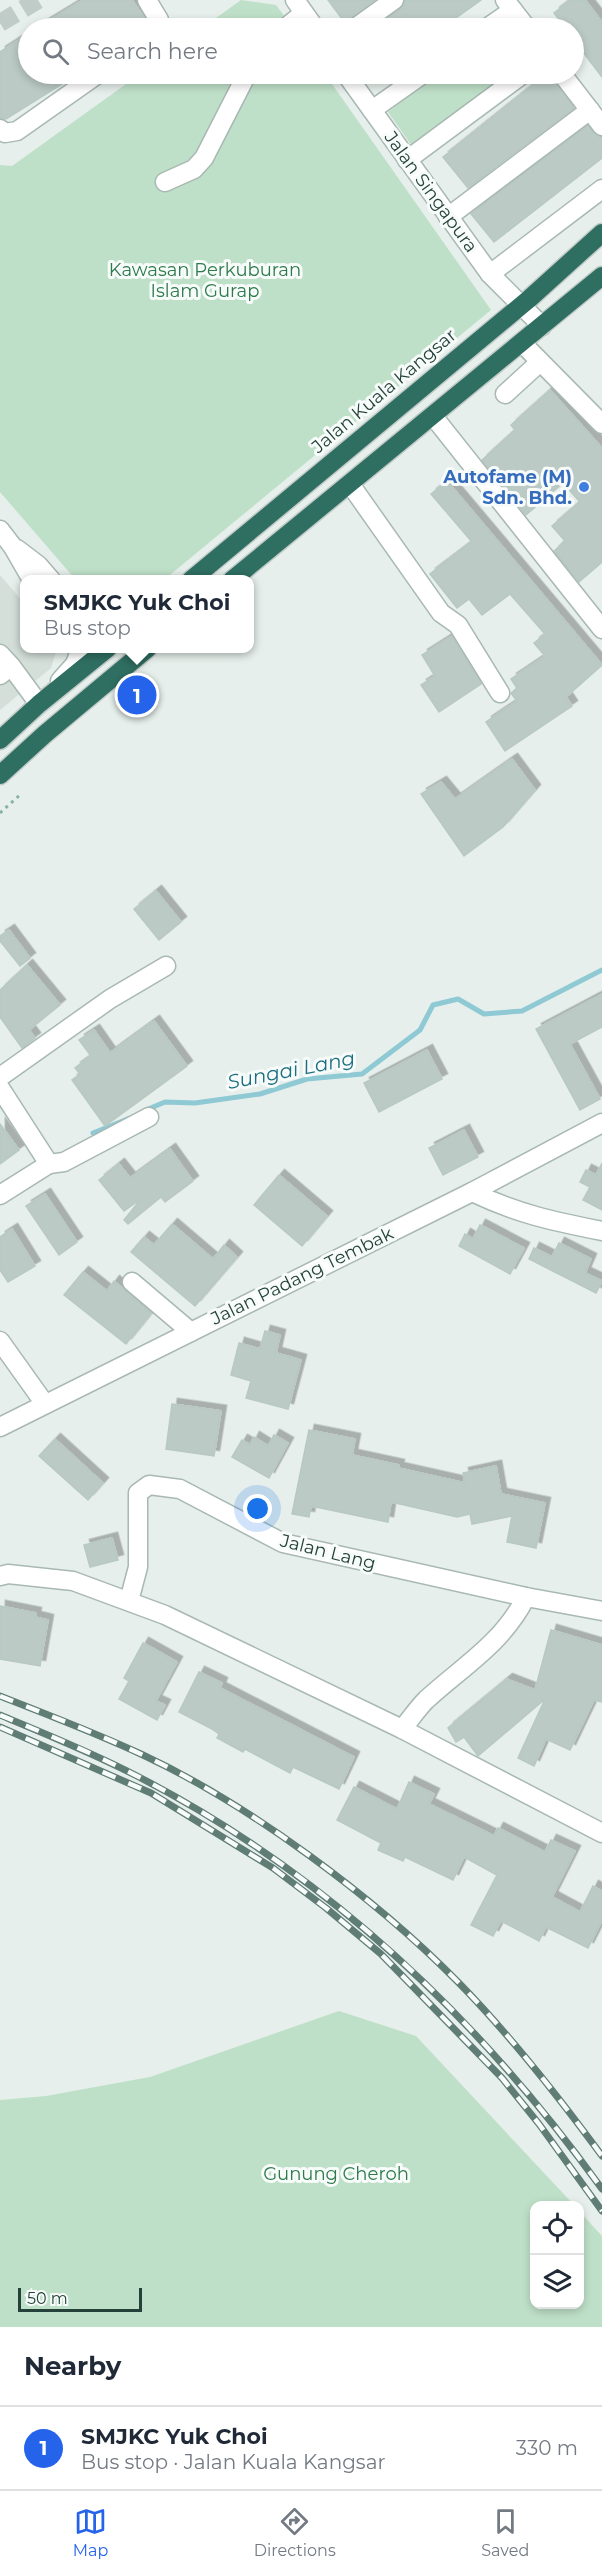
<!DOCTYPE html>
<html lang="en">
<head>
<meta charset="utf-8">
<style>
	:root { --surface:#fff; --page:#f2f2f3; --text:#1f2937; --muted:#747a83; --line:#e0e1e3; --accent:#2563eb }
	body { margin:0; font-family:Montserrat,sans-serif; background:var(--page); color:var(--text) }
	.controls { position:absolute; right:18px; bottom:18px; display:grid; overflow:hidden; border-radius:12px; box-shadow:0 3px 9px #0003 }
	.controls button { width:54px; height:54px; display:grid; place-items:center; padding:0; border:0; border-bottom:2px solid var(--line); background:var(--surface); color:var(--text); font:30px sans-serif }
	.scale { position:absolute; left:18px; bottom:15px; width:124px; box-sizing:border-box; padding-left:6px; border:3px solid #24423a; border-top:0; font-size:16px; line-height:21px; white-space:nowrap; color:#24423a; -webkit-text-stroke:4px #f7fbf9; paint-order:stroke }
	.you { position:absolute; left:258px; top:1509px; width:21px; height:21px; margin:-15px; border:4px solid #fff; border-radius:50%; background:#1a73e8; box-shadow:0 0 0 9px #1a73e833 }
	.badge { display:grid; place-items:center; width:39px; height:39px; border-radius:50%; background:var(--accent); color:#fff; font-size:20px; font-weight:700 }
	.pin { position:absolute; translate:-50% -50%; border:3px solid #fff; box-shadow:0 2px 6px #0006 }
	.popup { position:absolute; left:20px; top:575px; width:234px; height:78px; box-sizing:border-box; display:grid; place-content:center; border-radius:12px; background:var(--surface); filter:drop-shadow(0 2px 4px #0005); font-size:20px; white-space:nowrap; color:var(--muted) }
	.popup b { font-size:22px; color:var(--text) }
	.popup::after { content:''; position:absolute; left:50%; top:100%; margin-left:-12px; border:12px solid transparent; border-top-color:var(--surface) }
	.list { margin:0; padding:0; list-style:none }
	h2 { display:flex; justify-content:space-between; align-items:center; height:78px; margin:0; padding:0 24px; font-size:26px }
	h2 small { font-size:20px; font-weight:400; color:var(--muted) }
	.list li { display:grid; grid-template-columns:39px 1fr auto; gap:18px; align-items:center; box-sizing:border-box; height:84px; padding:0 24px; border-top:2px solid var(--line) }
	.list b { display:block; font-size:22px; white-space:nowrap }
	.list p { margin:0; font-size:20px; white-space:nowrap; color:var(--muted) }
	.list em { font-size:20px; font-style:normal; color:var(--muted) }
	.icon { flex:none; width:33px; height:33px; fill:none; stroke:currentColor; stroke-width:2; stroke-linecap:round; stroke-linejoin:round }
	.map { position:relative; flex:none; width:602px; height:2327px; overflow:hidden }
	.search { position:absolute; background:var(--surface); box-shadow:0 3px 9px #0003; left:18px; right:18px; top:18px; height:66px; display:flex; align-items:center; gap:15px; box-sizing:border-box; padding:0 21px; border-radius:33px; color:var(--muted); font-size:22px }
	.sheet { height:162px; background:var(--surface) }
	nav { display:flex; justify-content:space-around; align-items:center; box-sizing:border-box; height:84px; border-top:2px solid var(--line); background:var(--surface); font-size:16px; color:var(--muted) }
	nav a { display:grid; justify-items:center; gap:3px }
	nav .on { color:var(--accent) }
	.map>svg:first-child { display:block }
</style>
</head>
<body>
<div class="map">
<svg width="602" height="2327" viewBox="0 0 602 2327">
	<defs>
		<filter id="shadow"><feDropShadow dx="5.5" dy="-5.5" stdDeviation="0" flood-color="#0004"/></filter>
	</defs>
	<rect width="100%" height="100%" fill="#e6efeb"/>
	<path fill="#d4dfda" d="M0,575L24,603V648L57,649L51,668L0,710Z"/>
	<g fill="#bfe0c8">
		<path d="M241,0L276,5L293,28H202Z"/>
		<path d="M140,74H325L491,310L165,579H75L0,492V165L12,166Z"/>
		<path d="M438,74H509L412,146L388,112Z"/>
		<path d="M339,2011L416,2036L574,2205L534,2206V2304H580V2212L602,2236V2327H0V2100L46,2096L150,2077Z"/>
	</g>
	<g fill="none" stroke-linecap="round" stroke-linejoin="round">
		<g stroke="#8ec9d4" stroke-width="5">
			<path d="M146,1110L165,1102L195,1103L260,1094L307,1079L362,1074L420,1030L433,1005L458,999L484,1014L522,1011L602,970"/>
			<path d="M93,1133L130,1118"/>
		</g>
	</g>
	<g fill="#bbcac4" stroke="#b8c9c2" stroke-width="1.5" filter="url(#shadow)">
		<path d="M83,0H132L147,22L146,28H37Z"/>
		<path d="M328,0H375L345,23Z"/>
		<path d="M405,0H481L442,28H374L401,9Z"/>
		<path d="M571,0H585L602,22V77L573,39V28H565L554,13Z"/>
		<path d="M28,34V74H78L6,119L0,118V52Z"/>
		<path d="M547,74L551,75L574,108L468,188L443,157Z"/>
		<path d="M588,126L602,139V158L494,242L471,214Z"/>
		<path d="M550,390L602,448V562L579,582L554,551L565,541L552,526L580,502L563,483L526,515L482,460L515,430L511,425Z"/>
		<path d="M447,481L602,665L566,697L572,706L505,751L486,722L517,701L511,693L517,688L511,679L545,656L534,643L545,634L510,594L482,615L469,599L457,608L430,574L472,542L431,494Z"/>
		<path d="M452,636L481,684L439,712L421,685L435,676L422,655Z"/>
		<path d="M512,759L535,790L503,827L464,856L421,794L441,782L455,799Z"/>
		<path d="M156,891L181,922L159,940L134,909Z"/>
		<path d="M9,930L30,958L20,966L0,941V936Z"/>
		<path d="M27,965L60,1005L29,1030L35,1038L22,1048L0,1017V990Z"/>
		<path d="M602,994V1027L570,1044L600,1099L580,1110L536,1029Z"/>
		<path d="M154,1021L187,1066L105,1126L72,1080L80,1074L75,1068L91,1056L79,1040L94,1030L110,1053Z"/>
		<path d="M427,1050L442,1079L379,1112L364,1083Z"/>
		<path d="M0,1124L19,1150L0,1164Z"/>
		<path d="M464,1130L478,1157L443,1175L429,1148Z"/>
		<path d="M170,1149L193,1181L165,1202L161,1197L128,1224L124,1220L141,1199L124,1211L99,1180L119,1164L130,1178Z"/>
		<path d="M602,1163V1210L583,1200L590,1187L580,1182L586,1170L596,1175Z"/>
		<path d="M279,1175L327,1216L302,1246L254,1205Z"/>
		<path d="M45,1194L77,1242L59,1255L26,1206Z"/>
		<path d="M172,1224L213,1259L224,1245L237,1257L195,1306L131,1252L144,1237L154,1245Z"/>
		<path d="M480,1225L524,1248L510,1274L459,1246L465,1234L473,1239Z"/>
		<path d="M12,1229L35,1266L8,1282L0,1270V1237Z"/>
		<path d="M559,1243L591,1259L585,1273L602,1281L596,1293L529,1259L534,1248L552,1257Z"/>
		<path d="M83,1272L107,1291L114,1281L151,1313L126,1344L64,1295Z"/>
		<path d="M265,1331L280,1335L276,1353L301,1360L288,1409L246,1398L251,1381L231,1375L239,1343L260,1349Z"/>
		<path d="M172,1404L221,1411L214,1456L166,1449Z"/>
		<path d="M309,1430L355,1439L352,1455L399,1465L398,1468L465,1483L463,1473L496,1466L501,1494L545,1503L536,1548L507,1542L512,1516L472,1524L470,1514L457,1517L391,1502L388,1522L311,1506L309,1517L292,1514Z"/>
		<path d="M274,1435L288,1443L269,1478L232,1457L242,1440L250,1445L254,1437L268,1446Z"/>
		<path d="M55,1439L103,1483L88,1500L39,1456Z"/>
		<path d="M112,1538L118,1560L90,1567L84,1545Z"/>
		<path d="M0,1606L36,1613L35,1617L48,1620L40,1666L0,1659Z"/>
		<path d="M551,1630L602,1645V1702L594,1700L570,1750L546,1739L534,1766L518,1758L545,1699L478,1756L464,1737L456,1742L448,1728L507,1679L535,1690Z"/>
		<path d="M143,1643L177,1662L156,1701L165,1705L157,1720L119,1699L129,1681L124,1678Z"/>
		<path d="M199,1672L222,1683L220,1688L354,1757L339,1789L293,1767L290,1773L245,1749L243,1752L217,1738L219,1734L212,1729L179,1712Z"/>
		<path d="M409,1782L434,1794L429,1804L494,1836L498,1828L545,1852L551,1840L575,1851L552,1897L580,1912L593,1886L602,1891V1920L588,1948L546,1927L539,1941L501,1921L493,1936L471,1925L497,1875L464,1857L453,1880L405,1857L403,1861L378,1850L381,1843L337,1820L354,1787L397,1809Z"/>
	</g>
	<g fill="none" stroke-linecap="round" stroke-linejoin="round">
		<path stroke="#bfccc8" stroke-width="18" stroke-dasharray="18 9" stroke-linecap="butt" d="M0,23L38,0"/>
		<defs>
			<g id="minor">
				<path d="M147,0L159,20L157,28"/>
				<path d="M295,0L315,28"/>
				<path d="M505,0L527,28"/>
				<path d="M285,28L304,13"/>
				<path d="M355,28L394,0"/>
				<path d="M487,28L513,10"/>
				<path d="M346,74L490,274L542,326"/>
				<path d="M562,74L602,126"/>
				<path d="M372,110L423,74"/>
				<path d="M0,129L5,133L17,131L98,74"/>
				<path d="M407,160L523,74"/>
				<path d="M165,182L194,169L204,158L247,74"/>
				<path d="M448,217L590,110"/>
				<path d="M490,274L602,189"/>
				<path d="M522,343L602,424"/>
				<path d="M505,394L540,362"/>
				<path d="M433,416L602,629"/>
				<path d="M350,484L441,613L458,625L500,693"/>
				<path d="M0,530L13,547L32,580"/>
				<path d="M17,549L38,565L51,580"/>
				<path d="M0,654L11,666L0,675"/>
				<path d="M11,666L39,704"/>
				<path d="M60,681L75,664L81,648"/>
				<path d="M0,1077L110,999L166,966"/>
				<path d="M0,1088L49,1164L64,1162L149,1117"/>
				<path d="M472,1192C518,1214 552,1221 602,1231"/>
				<path d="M0,1195L49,1164"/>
				<path d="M132,1282L191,1332"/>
				<path d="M0,1341L45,1404"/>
				<path d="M0,1427L472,1192L602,1123"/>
				<path d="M0,1576L8,1574L73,1581L165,1615L402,1729L602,1833"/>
				<path d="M129,1601L138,1567V1493L149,1485L180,1489L283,1543L526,1597L602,1611"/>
				<path d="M402,1729C410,1720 417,1709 426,1700C463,1666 502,1644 526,1597"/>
			</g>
			<g id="highway">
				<path d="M191,580L529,299L602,233"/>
				<path d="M232,580L602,276"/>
				<path d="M0,740L39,704L108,648"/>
				<path d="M0,775L45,734L148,648"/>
			</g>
		</defs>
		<use href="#minor" stroke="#a8b8b2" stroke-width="21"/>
		<use href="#highway" stroke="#c2cac8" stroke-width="21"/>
		<path stroke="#86b3a5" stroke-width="3" stroke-dasharray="3 4.5" stroke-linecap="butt" d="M0,813L21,794"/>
		<use href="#minor" stroke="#fff" stroke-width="18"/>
		<use href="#highway" stroke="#2f6f62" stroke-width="18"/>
		<defs>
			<g id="rail">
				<path d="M0,1696C48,1715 96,1733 143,1755C250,1805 374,1897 458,1982C510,2035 558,2096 602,2156"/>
				<path d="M0,1715C46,1734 93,1753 137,1776C327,1874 478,2017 602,2189"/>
				<path d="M0,1727L151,1793L273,1868L326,1908L381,1954L502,2078L539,2124L602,2211"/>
			</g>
		</defs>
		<use href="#rail" stroke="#5f7d75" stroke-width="7"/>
		<use href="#rail" stroke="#f7fbf9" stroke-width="4.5" stroke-dasharray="14" stroke-linecap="butt"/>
	</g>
	<circle fill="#3f7fe0" stroke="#f7fbf9" stroke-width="2" cx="584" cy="487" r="6"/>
	<g text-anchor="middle" stroke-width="6" stroke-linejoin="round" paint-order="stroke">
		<g font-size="18" fill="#24423a" stroke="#f7fbf9">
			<text transform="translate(431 192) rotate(54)" y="6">Jalan Singapura</text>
			<text transform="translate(384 391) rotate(-40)" y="6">Jalan Kuala Kangsar</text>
			<text transform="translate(302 1276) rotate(-26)" y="6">Jalan Padang Tembak</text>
			<text transform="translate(328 1552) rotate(14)" y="6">Jalan Lang</text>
		</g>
		<g font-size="18" fill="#2d7a4b" stroke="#f7fbf9">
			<text x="205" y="276">Kawasan Perkuburan<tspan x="205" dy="21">Islam Gurap</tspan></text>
			<text x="336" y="2180">Gunung Cheroh</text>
		</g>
		<g font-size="18" font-weight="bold" fill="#366cbe" stroke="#f7fbf9" text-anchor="end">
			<text x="572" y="483">Autofame (M)<tspan x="572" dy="21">Sdn. Bhd.</tspan></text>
		</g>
		<g font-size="20" font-style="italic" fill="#1c6f80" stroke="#f7fbf9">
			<text transform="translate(291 1070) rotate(-11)" y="7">Sungai Lang</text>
		</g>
	</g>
</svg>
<div class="controls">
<button><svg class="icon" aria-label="locate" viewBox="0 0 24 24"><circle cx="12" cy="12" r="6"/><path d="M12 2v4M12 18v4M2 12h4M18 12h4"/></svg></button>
<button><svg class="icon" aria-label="layers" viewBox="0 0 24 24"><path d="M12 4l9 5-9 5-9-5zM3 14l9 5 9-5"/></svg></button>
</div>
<div class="scale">50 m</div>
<div class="you"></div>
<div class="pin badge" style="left:137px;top:695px">1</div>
<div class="popup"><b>SMJKC Yuk Choi</b>Bus stop</div>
<div class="search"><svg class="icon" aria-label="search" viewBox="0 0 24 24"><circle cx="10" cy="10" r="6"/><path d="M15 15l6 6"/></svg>Search here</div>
</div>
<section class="sheet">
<h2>Nearby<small></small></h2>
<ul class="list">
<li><span class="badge">1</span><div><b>SMJKC Yuk Choi</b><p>Bus stop · Jalan Kuala Kangsar</p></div><em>330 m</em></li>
</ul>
</section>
<nav>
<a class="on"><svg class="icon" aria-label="map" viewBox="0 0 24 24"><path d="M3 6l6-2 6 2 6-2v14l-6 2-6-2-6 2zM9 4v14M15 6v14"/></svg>Map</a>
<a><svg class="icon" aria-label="directions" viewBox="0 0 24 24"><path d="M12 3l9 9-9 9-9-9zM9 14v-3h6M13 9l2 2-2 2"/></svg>Directions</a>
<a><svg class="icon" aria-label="saved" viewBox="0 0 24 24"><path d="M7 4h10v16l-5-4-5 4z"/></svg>Saved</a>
</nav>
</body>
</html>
